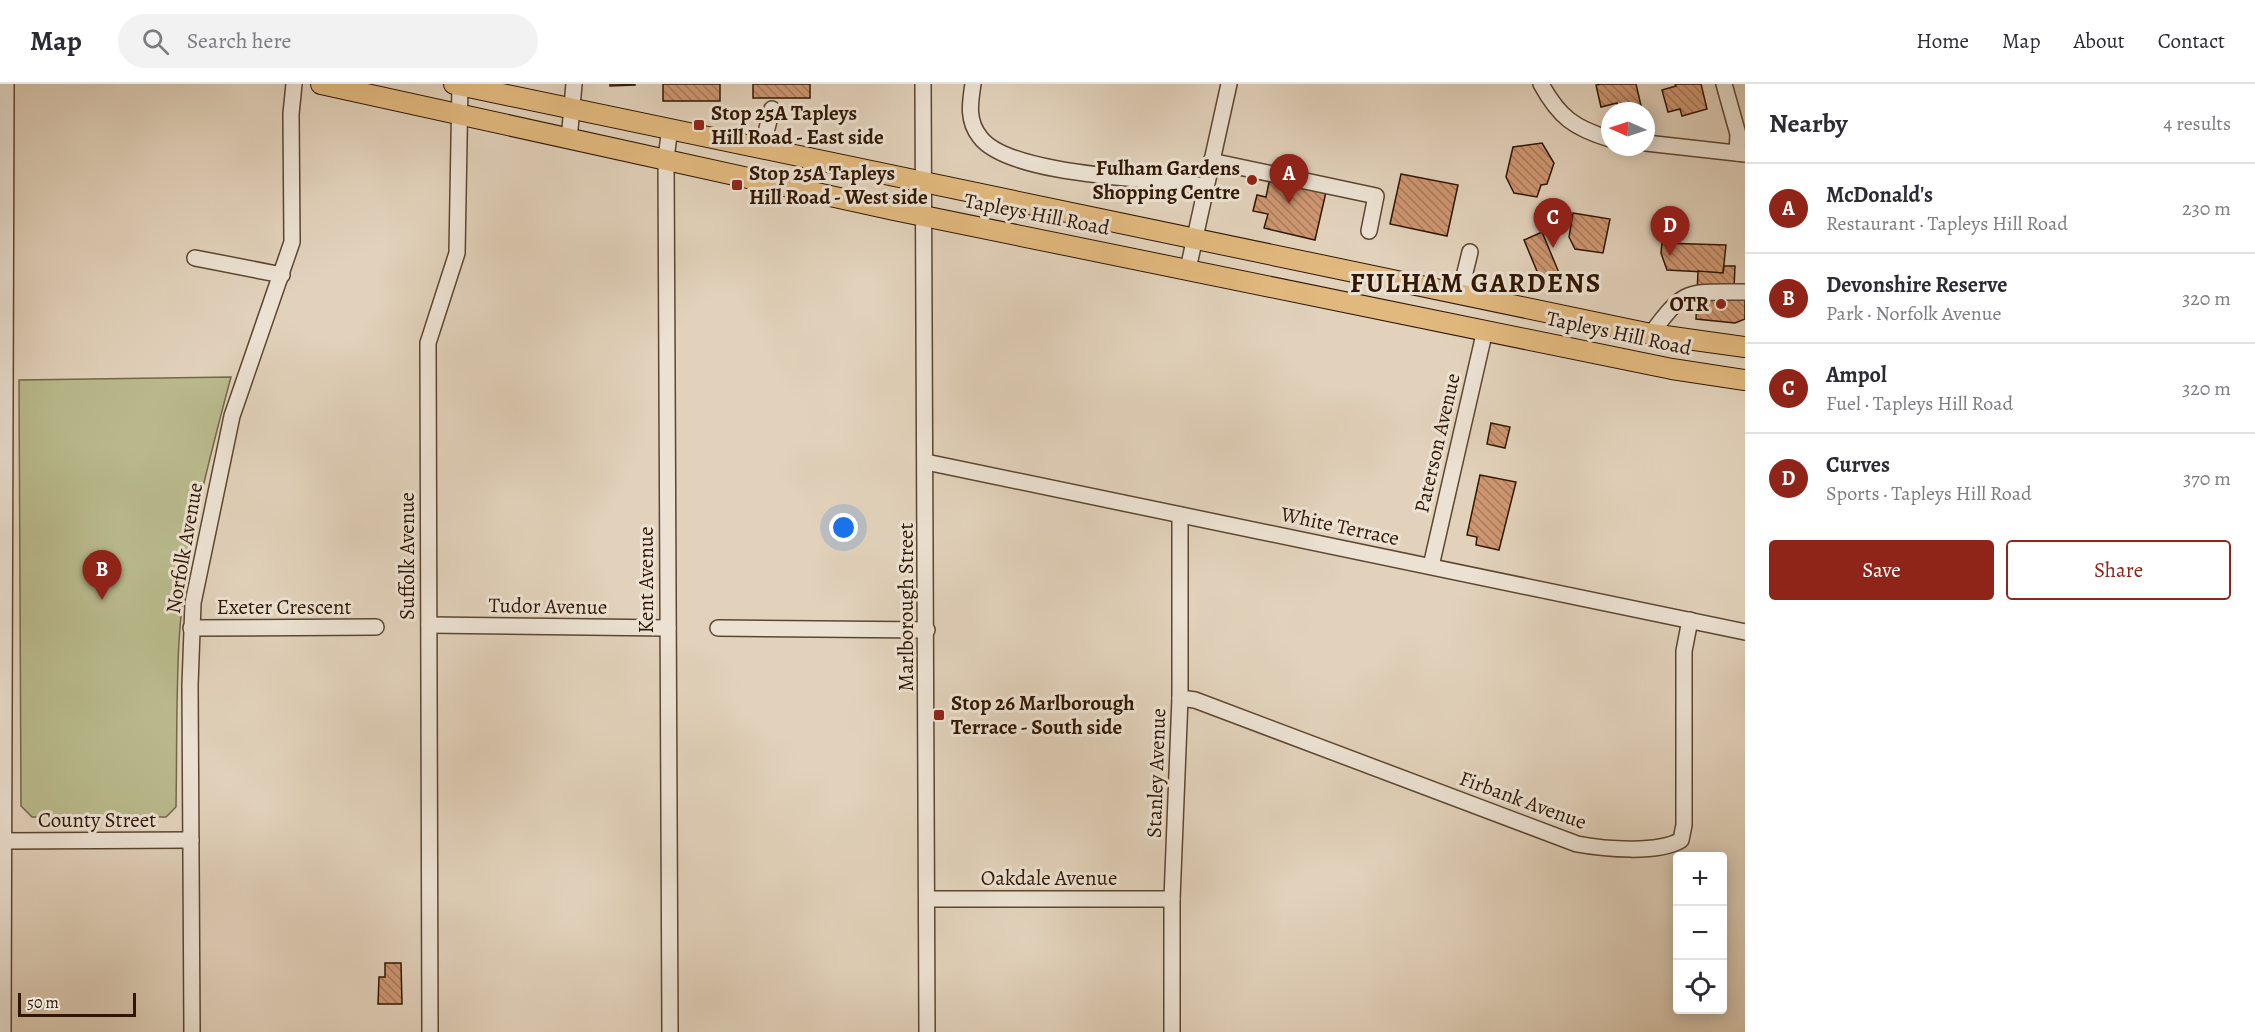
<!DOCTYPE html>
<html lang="en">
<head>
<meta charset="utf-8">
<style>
	:root { --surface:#fff; --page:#f2f2f3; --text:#2b2b33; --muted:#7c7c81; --line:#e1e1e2; --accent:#8f2418 }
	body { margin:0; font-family:Alegreya,serif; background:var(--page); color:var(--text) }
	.controls { position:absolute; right:18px; bottom:18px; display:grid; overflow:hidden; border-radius:6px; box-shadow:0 3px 15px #0003 }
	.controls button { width:54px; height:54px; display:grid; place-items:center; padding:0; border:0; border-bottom:2px solid var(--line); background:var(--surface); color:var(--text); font:30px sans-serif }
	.compass { position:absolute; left:1601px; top:18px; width:54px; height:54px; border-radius:50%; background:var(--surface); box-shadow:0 3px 15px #0003; rotate:273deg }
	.scale { position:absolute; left:18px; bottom:15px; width:118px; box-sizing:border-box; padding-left:6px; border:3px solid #311702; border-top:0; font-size:16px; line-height:21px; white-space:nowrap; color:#311702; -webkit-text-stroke:4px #ece2d3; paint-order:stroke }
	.you { position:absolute; left:844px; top:444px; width:21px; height:21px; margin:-15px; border:4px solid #fff; border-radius:50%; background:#1a73e8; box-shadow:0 0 0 9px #1a73e833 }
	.badge { display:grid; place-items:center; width:39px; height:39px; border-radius:50%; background:var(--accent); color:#fff; font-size:20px; font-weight:700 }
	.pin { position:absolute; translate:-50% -50px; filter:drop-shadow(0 2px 3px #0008) }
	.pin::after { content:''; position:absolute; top:32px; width:21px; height:18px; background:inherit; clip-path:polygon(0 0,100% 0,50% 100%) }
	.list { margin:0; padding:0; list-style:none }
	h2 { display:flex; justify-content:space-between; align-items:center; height:78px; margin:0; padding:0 24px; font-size:26px }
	h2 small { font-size:20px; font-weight:400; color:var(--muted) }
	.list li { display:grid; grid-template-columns:39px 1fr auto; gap:18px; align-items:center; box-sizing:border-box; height:90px; padding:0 24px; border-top:2px solid var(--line) }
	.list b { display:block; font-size:22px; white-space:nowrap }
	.list p { margin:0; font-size:20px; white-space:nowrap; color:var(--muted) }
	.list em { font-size:20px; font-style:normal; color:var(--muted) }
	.actions { display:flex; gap:12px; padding:18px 24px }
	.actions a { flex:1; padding:14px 0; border:2px solid var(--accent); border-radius:6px; text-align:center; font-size:21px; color:var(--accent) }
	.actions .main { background:var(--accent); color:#fff }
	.icon { flex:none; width:33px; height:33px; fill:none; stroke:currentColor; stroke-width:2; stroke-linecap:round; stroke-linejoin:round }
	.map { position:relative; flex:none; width:1745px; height:948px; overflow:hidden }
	header { display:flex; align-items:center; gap:36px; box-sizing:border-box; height:84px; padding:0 30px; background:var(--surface); border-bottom:2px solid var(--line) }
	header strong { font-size:28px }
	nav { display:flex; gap:33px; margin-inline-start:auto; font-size:21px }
	.search { width:420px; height:54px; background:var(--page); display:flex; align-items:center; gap:15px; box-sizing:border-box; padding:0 21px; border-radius:33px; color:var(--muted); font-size:22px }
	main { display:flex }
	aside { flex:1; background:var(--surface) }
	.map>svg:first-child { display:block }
</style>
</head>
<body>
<header>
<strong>Map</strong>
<div class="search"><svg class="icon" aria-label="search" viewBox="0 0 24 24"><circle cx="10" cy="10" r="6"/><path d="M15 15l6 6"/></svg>Search here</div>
<nav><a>Home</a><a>Map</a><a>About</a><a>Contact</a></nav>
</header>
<main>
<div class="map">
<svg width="1745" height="948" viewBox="0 0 1745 948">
	<defs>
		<pattern id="building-back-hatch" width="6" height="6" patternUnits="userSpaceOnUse" patternTransform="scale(1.5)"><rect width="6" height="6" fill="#ce9772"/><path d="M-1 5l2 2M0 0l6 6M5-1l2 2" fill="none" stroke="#a87a5b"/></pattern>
	</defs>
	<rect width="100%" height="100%" fill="#e2d2bb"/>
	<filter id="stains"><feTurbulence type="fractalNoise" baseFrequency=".00333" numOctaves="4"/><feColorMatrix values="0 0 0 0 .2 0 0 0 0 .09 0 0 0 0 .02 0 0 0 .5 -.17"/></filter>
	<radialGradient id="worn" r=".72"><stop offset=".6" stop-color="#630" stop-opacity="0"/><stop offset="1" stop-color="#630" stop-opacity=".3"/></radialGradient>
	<path fill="#b9ba8c" stroke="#756847" stroke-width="1.5" d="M231,293C208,379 184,469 179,558C176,613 177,668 176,723L166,733H32L21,722L19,296Z"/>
	<g fill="url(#building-back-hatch)" stroke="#311702" stroke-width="1.5">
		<path d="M610,0H635V1L610,2Z"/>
		<rect x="663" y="0" width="57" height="17"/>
		<rect x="753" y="0" width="57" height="14"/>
		<path d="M1601,0H1636L1642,26H1618L1617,19L1601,23L1596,1Z"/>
		<path d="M1675,0H1701L1707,25L1682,32L1680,25L1668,28L1662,6L1676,2Z"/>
		<path d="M1542,59L1554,79L1547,100L1541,101L1537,113L1514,109L1506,93L1513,63Z"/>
		<path d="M1401,90L1458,101L1447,152L1390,140Z"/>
		<path d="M1270,94L1326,108L1315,156L1264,144L1268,130L1253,127L1257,111L1266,113Z"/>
		<path d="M1573,129L1610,135L1603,169L1575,165L1569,153Z"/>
		<path d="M1542,148L1562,196L1544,204L1524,156Z"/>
		<path d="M1662,159L1726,161L1723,189L1667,186L1661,169Z"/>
		<path d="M1724,182H1735L1734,204H1745V235L1735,239L1696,235L1698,187L1723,189Z"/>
		<path d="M1491,339L1510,343L1505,364L1487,360Z"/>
		<path d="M1480,391L1516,398L1499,466L1476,461L1477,453L1467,451Z"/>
		<path d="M385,879H401L402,920H378L379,893H385Z"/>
	</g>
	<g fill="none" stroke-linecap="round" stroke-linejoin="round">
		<defs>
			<g id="minor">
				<path d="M923,0L927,948"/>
				<path d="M973,0C970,19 967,37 980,53C1008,92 1157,95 1206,102"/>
				<path d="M1541,0C1559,33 1574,44 1610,55"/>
				<path d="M1724,0L1738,50L1737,69"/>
				<path d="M670,44L666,74L670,948"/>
				<path d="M569,56L574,0"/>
				<path d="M1646,59L1745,70"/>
				<path d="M762,64L772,25"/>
				<path d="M1211,77L1376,112L1369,147"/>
				<path d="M195,174L282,191"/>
				<path d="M1188,185L1229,0"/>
				<path d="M1460,209L1470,168"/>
				<path d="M1651,250C1686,202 1688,209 1745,208"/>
				<path d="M926,378L1745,548"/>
				<path d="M1431,482L1485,246"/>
				<path d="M429,541L668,544"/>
				<path d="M191,544L376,543"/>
				<path d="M718,544L927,546"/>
				<path d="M1180,614L1195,616L1577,760C1604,765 1658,770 1681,756L1684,741V567L1690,536"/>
				<path d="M4,757L191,756"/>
				<path d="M927,815H1172"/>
				<path d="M3,948L6,0"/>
				<path d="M192,948L190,601L193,519L232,332L292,158L291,30L294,0"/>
				<path d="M430,948L428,259L457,169L460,1"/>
				<path d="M1172,948V815L1180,614V431"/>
			</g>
			<g id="major">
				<path d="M321,0L894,126L1672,285L1745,296"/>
				<path d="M454,0L1651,250L1745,263"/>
			</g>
		</defs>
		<use href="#minor" stroke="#5d4630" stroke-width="18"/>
		<use href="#major" stroke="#311702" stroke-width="22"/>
		<use href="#minor" stroke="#ece2d3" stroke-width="15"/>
		<use href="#major" stroke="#e1b97e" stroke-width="20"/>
	</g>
	<g fill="#8f2418" stroke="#ece2d3" stroke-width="2">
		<rect x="693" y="35" width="12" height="12" rx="3"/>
		<circle cx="1252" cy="96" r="6"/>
		<rect x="731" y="95" width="12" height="12" rx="3"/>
		<circle cx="1721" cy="220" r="6"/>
		<rect x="933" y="625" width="12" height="12" rx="3"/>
	</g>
	<g text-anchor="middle" stroke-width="6" stroke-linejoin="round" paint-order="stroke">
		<g font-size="21" font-weight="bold" fill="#311702" stroke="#ece2d3" text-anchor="start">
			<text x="711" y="36">Stop 25A Tapleys<tspan x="711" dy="24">Hill Road - East side</tspan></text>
			<text x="1240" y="91" text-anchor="end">Fulham Gardens<tspan x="1240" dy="24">Shopping Centre</tspan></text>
			<text x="749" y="96">Stop 25A Tapleys<tspan x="749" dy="24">Hill Road - West side</tspan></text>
			<text x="1709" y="227" text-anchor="end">OTR</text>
			<text x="951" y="626">Stop 26 Marlborough<tspan x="951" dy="24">Terrace - South side</tspan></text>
		</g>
		<g font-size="21" fill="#311702" stroke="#ece2d3">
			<text transform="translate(1037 130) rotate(11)" y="7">Tapleys Hill Road</text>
			<text transform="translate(1619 249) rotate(12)" y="7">Tapleys Hill Road</text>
			<text transform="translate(1437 359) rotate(-77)" y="7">Paterson Avenue</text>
			<text transform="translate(1340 442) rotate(12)" y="7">White Terrace</text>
			<text transform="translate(184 464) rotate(-80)" y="7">Norfolk Avenue</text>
			<text transform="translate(407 472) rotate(-90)" y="7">Suffolk Avenue</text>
			<text transform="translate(646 496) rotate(-90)" y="7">Kent Avenue</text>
			<text transform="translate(548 522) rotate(1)" y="7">Tudor Avenue</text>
			<text x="284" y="530">Exeter Crescent</text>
			<text transform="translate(906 523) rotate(-90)" y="7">Marlborough Street</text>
			<text transform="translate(1156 689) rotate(-88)" y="7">Stanley Avenue</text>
			<text transform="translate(1523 716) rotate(20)" y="7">Firbank Avenue</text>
			<text x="97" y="743">County Street</text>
			<text x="1049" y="801">Oakdale Avenue</text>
		</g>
		<g font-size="27" font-weight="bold" letter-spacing="1.5" fill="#311702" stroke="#ece2d3">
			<text x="1476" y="208">FULHAM GARDENS</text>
		</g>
	</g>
	<rect width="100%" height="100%" filter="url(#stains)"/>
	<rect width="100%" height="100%" fill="url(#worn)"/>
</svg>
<div class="controls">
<button>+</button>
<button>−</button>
<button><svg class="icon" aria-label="locate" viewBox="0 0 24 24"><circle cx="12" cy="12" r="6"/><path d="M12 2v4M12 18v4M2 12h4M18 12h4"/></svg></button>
</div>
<svg class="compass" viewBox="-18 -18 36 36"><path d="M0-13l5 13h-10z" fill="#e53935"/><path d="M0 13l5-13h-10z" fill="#7c7c81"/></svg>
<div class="scale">50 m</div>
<div class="you"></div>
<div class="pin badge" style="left:1289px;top:120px">A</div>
<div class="pin badge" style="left:102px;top:516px">B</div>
<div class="pin badge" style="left:1553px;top:164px">C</div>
<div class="pin badge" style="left:1670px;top:172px">D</div>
</div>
<aside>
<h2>Nearby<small>4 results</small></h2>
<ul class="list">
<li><span class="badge">A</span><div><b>McDonald's</b><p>Restaurant · Tapleys Hill Road</p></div><em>230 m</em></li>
<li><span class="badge">B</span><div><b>Devonshire Reserve</b><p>Park · Norfolk Avenue</p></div><em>320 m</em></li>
<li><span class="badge">C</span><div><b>Ampol</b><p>Fuel · Tapleys Hill Road</p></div><em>320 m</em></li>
<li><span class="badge">D</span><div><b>Curves</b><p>Sports · Tapleys Hill Road</p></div><em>370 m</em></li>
</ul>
<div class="actions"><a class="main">Save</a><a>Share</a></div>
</aside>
</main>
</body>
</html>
